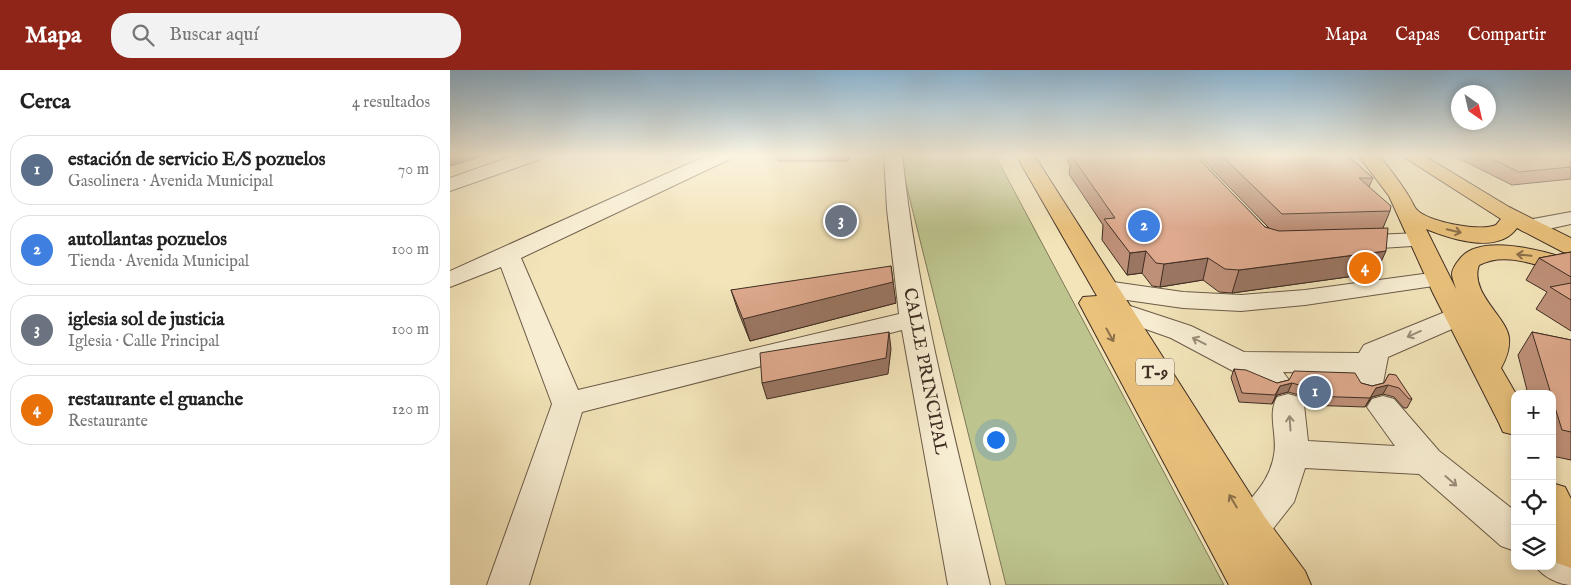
<!DOCTYPE html>
<html lang="es">
<head>
<meta charset="utf-8">
<style>
	:root { --surface:#fff; --page:#f2f2f2; --text:#222; --muted:#767676; --line:#e0e0e0; --accent:#8f2418 }
	body { margin:0; font-family:"IM FELL English",serif; background:var(--page); color:var(--text) }
	.controls { position:absolute; right:15px; bottom:15px; display:grid; overflow:hidden; border-radius:10px; box-shadow:0 2px 8px #0003 }
	.controls button { width:45px; height:45px; display:grid; place-items:center; padding:0; border:0; border-bottom:1px solid var(--line); background:var(--surface); color:var(--text); font:25px sans-serif }
	.compass { position:absolute; left:1001px; top:15px; width:45px; height:45px; border-radius:50%; background:var(--surface); box-shadow:0 2px 8px #0003; rotate:146deg }
	.you { position:absolute; left:545px; top:369px; width:18px; height:18px; margin:-12px; border:4px solid #fff; border-radius:50%; background:#1a73e8; box-shadow:0 0 0 8px #1a73e833 }
	.badge { display:grid; place-items:center; width:32px; height:32px; border-radius:50%; background:var(--accent); color:#fff; font-size:16px; font-weight:700 }
	.pin { position:absolute; translate:-50% -50%; border:2px solid #fff; box-shadow:0 1px 5px #0006 }
	.list { margin:0; padding:0; list-style:none }
	h2 { display:flex; justify-content:space-between; align-items:center; height:65px; margin:0; padding:0 20px; font-size:21px }
	h2 small { font-size:16px; font-weight:400; color:var(--muted) }
	.list li { display:grid; grid-template-columns:32px 1fr auto; gap:15px; align-items:center; box-sizing:border-box; height:70px; margin:0 10px 10px; padding:0 10px; border:1px solid var(--line); border-radius:20px }
	.list b { display:block; font-size:19px; white-space:nowrap }
	.list p { margin:0; font-size:16px; white-space:nowrap; color:var(--muted) }
	.list em { font-size:16px; font-style:normal; color:var(--muted) }
	.icon { flex:none; width:28px; height:28px; fill:none; stroke:currentColor; stroke-width:2; stroke-linecap:round; stroke-linejoin:round }
	.map { position:relative; flex:none; width:1121px; height:515px; overflow:hidden }
	header { display:flex; align-items:center; gap:30px; box-sizing:border-box; height:70px; padding:0 25px; background:var(--accent); color:#fff }
	header strong { font-size:24px }
	nav { display:flex; gap:28px; margin-inline-start:auto; font-size:18px }
	.search { width:350px; height:45px; background:var(--page); display:flex; align-items:center; gap:12px; box-sizing:border-box; padding:0 18px; border-radius:20px; color:var(--muted); font-size:19px }
	main { display:flex }
	aside { flex:1; background:var(--surface) }
	.map>svg:first-child { display:block }
</style>
</head>
<body>
<header>
<strong>Mapa</strong>
<div class="search"><svg class="icon" aria-label="search" viewBox="0 0 24 24"><circle cx="10" cy="10" r="6"/><path d="M15 15l6 6"/></svg>Buscar aquí</div>
<nav><a>Mapa</a><a>Capas</a><a>Compartir</a></nav>
</header>
<main>
<aside>
<h2>Cerca<small>4 resultados</small></h2>
<ul class="list">
<li><span class="badge" style="background:#5c6f8a">1</span><div><b>estación de servicio E/S pozuelos</b><p>Gasolinera · Avenida Municipal</p></div><em>70 m</em></li>
<li><span class="badge" style="background:#3f7fe0">2</span><div><b>autollantas pozuelos</b><p>Tienda · Avenida Municipal</p></div><em>100 m</em></li>
<li><span class="badge" style="background:#6b7280">3</span><div><b>iglesia sol de justicia</b><p>Iglesia · Calle Principal</p></div><em>100 m</em></li>
<li><span class="badge" style="background:#e8710a">4</span><div><b>restaurante el guanche</b><p>Restaurante</p></div><em>120 m</em></li>
</ul>
</aside>
<div class="map">
<svg width="1121" height="515" viewBox="0 0 1121 515">
	<rect width="100%" height="100%" fill="#f3e4b9"/>
	<filter id="stains"><feTurbulence type="fractalNoise" baseFrequency=".004" numOctaves="4"/><feColorMatrix values="0 0 0 0 .2 0 0 0 0 .09 0 0 0 0 .02 0 0 0 .5 -.17"/></filter>
	<radialGradient id="worn" r=".72"><stop offset=".6" stop-color="#630" stop-opacity="0"/><stop offset="1" stop-color="#630" stop-opacity=".3"/></radialGradient>
	<path fill="#bdc48e" stroke="#7e7858" d="M453,85H545L774,515H556L455,110Z"/>
	<g fill="none" stroke-linecap="round" stroke-linejoin="round">
		<defs>
			<g id="minor">
				<path d="M66,85H94L91,89L0,121V108Z"/>
				<path d="M258,85H283L280,89L71,188L128,320L449,244L437,139L434,85H452C468,232 506,372 540,515H498L452,260L132,342L79,515H37L102,334L51,197L0,217V201Z"/>
				<path d="M1121,142V154L1080,163L1072,161L1069,156L1072,151Z"/>
				<path d="M970,163L978,165L981,170L978,175L899,180L891,178L888,173L891,168L899,166Z"/>
				<path d="M988,202L997,204L1000,209L997,214L855,235L791,241L733,238L656,227L647,224L643,219L647,214L656,211L733,222L791,225L855,220Z"/>
				<path d="M668,232L741,256L794,282L909,283L914,275L1000,240L1009,238L1018,240L1022,246L1018,252L938,287L933,313L929,320L918,323L907,320L903,313L905,303L833,302L839,310L835,317L824,320L813,317L721,268L659,246L655,240L659,234Z"/>
				<path d="M838,324L849,327L854,335L858,371L945,376L917,337L922,329L933,326L944,329L989,381L1065,441V481L1051,476L969,404L855,398L844,432L814,470L800,475L786,470L781,458C794,429 818,420 824,385C828,366 817,345 827,327Z"/>
				<path d="M1102,469L1121,477V515C1110,515 1091,506 1086,496H1102Z"/>
			</g>
			<g id="highway">
				<path d="M566,85H584L814,446L855,501L861,515H779L629,233L633,227L647,226Z"/>
				<path d="M908,85H928C939,97 949,111 958,125C961,129 963,135 966,139C977,152 1030,162 1046,155L1051,149L951,85H973L1059,137L1121,168V184L1113,182L1067,158C1048,185 1001,169 976,159L1006,219C1005,215 1002,208 1002,204C1002,200 1006,193 1009,190C1028,162 1095,181 1121,190V205C1092,198 1058,180 1029,195C1019,223 1057,247 1059,268C1060,279 1056,289 1051,298L1066,324L1065,365L1053,362L1049,353L983,223L939,126Z"/>
				<path d="M1102,413L1115,417L1121,429V498L1107,493L1102,483Z"/>
			</g>
		</defs>
		<use href="#minor" stroke="#6c5b48" stroke-width="2"/>
		<use href="#highway" stroke="#3f2d23" stroke-width="2"/>
		<use href="#minor" fill="#f7edd2" fill-rule="evenodd"/>
		<use href="#highway" fill="#eac27c" fill-rule="evenodd"/>
	</g>
	<g fill="#bf9179" stroke="#3f2d23">
		<path d="M327,85H399L398,91H328Z"/>
		<path d="M618,85H745L815,157L819,158L748,85H897L923,108L919,117L940,141L933,158L926,203L782,223L769,222L753,210L710,217L702,216L692,203L677,205L652,170L653,155L619,104L620,95L618,93Z"/>
		<path d="M1002,85H1121V109L1062,115Z"/>
		<path d="M1121,182V261L1086,239L1097,222L1076,210L1089,188Z"/>
		<path d="M281,220L446,233L300,271L288,241Z"/>
		<path d="M1082,262L1121,270V390L1102,386V324H1078L1068,285Z"/>
		<path d="M784,299L827,313L839,310L911,313L922,316L934,313L939,304L962,329L957,338H954L944,327L933,324L922,327L915,337L856,335L849,325L838,322L827,325L822,334L789,332L781,308Z"/>
	</g>
	<g fill="#9b7663" stroke="#3f2d23">
		<path d="M0,85H36L1,96Z"/>
		<path d="M696,181L692,203L677,205L680,183Z"/>
		<path d="M936,181L926,203L782,223L789,200Z"/>
		<path d="M758,188L753,210L710,217L714,194Z"/>
		<path d="M441,196L446,233L300,271L293,249Z"/>
		<path d="M439,262L441,279L438,304L317,329L312,313Z"/>
		<path d="M842,313L838,322L827,325L822,334L830,316Z"/>
		<path d="M938,315L933,324L922,327L915,337L920,328L926,318Z"/>
	</g>
	<g fill="#dea98d" stroke="#3f2d23">
		<path d="M621,85H745L815,157L829,161L938,158L936,181L789,200L775,199L758,188L714,194L706,193L696,181L680,183L654,149L665,148Z"/>
		<path d="M771,85H897L923,108H909L941,136L940,141L832,144Z"/>
		<path d="M1034,85H1121V97L1069,102Z"/>
		<path d="M1121,182V207L1089,188Z"/>
		<path d="M441,196L443,212L293,249L281,220Z"/>
		<path d="M1121,213V230L1100,217Z"/>
		<path d="M439,262L436,288L312,313L310,283Z"/>
		<path d="M1082,262L1121,270V362L1112,360L1102,328V324H1101Z"/>
		<path d="M784,299L796,300L827,313L839,310L844,301L905,303L911,313L922,316L934,313L939,304L946,305L962,329H959L949,318L938,315L926,318L920,328L860,326L853,316L842,313L830,316L825,325L792,323Z"/>
	</g>
	<defs><path id="oneway-shaft" d="M-6 0H5M1.5-3L5.5 0L1.5 3" fill="none" stroke-width="1.6" stroke-linecap="round" stroke-linejoin="round" transform="scale(1.25)"/></defs>
	<g stroke="#8c704b">
		<use href="#oneway-shaft" transform="translate(1004 161) rotate(13)"/>
		<use href="#oneway-shaft" transform="translate(1074 185) rotate(-174)"/>
		<use href="#oneway-shaft" transform="translate(660 265) rotate(61)"/>
		<use href="#oneway-shaft" transform="translate(783 431) rotate(-121)"/>
	</g>
	<g stroke="#9b8d7a">
		<use href="#oneway-shaft" transform="translate(964 264) rotate(156)"/>
		<use href="#oneway-shaft" transform="translate(749 271) rotate(-153)"/>
		<use href="#oneway-shaft" transform="translate(840 353) rotate(-94)"/>
		<use href="#oneway-shaft" transform="translate(1001 411) rotate(41)"/>
	</g>
	<linearGradient id="sky" x2="0" y2="1"><stop stop-color="#8cb7d6"/><stop offset="0.54" stop-color="#faf3e0"/><stop offset="1" stop-color="#faf3e0" stop-opacity="0"/></linearGradient>
	<rect width="1121" height="158" fill="url(#sky)"/>
	<g text-anchor="middle" stroke-width="4.5" stroke-linejoin="round" paint-order="stroke">
		<rect fill="#f7edd2" stroke="#766758" stroke-width="1" x="686" y="288.5" width="38" height="27" rx="4"/>
		<g font-size="16" font-weight="bold" fill="#3f2d23">
			<text x="705" y="308">T-9</text>
		</g>
		<g font-size="18" fill="#3f2d23" stroke="#f7edd2">
			<text transform="translate(476 301) rotate(79)" y="6">CALLE PRINCIPAL</text>
		</g>
	</g>
	<rect width="100%" height="100%" filter="url(#stains)"/>
	<rect width="100%" height="100%" fill="url(#worn)"/>
</svg>
<div class="controls">
<button>+</button>
<button>−</button>
<button><svg class="icon" aria-label="locate" viewBox="0 0 24 24"><circle cx="12" cy="12" r="6"/><path d="M12 2v4M12 18v4M2 12h4M18 12h4"/></svg></button>
<button><svg class="icon" aria-label="layers" viewBox="0 0 24 24"><path d="M12 4l9 5-9 5-9-5zM3 14l9 5 9-5"/></svg></button>
</div>
<svg class="compass" viewBox="-18 -18 36 36"><path d="M0-13l5 13h-10z" fill="#e53935"/><path d="M0 13l5-13h-10z" fill="#767676"/></svg>
<div class="you"></div>
<div class="pin badge" style="left:865px;top:322px;background:#5c6f8a">1</div>
<div class="pin badge" style="left:694px;top:156px;background:#3f7fe0">2</div>
<div class="pin badge" style="left:391px;top:151px;background:#6b7280">3</div>
<div class="pin badge" style="left:915px;top:198px;background:#e8710a">4</div>
</div>
</main>
</body>
</html>
